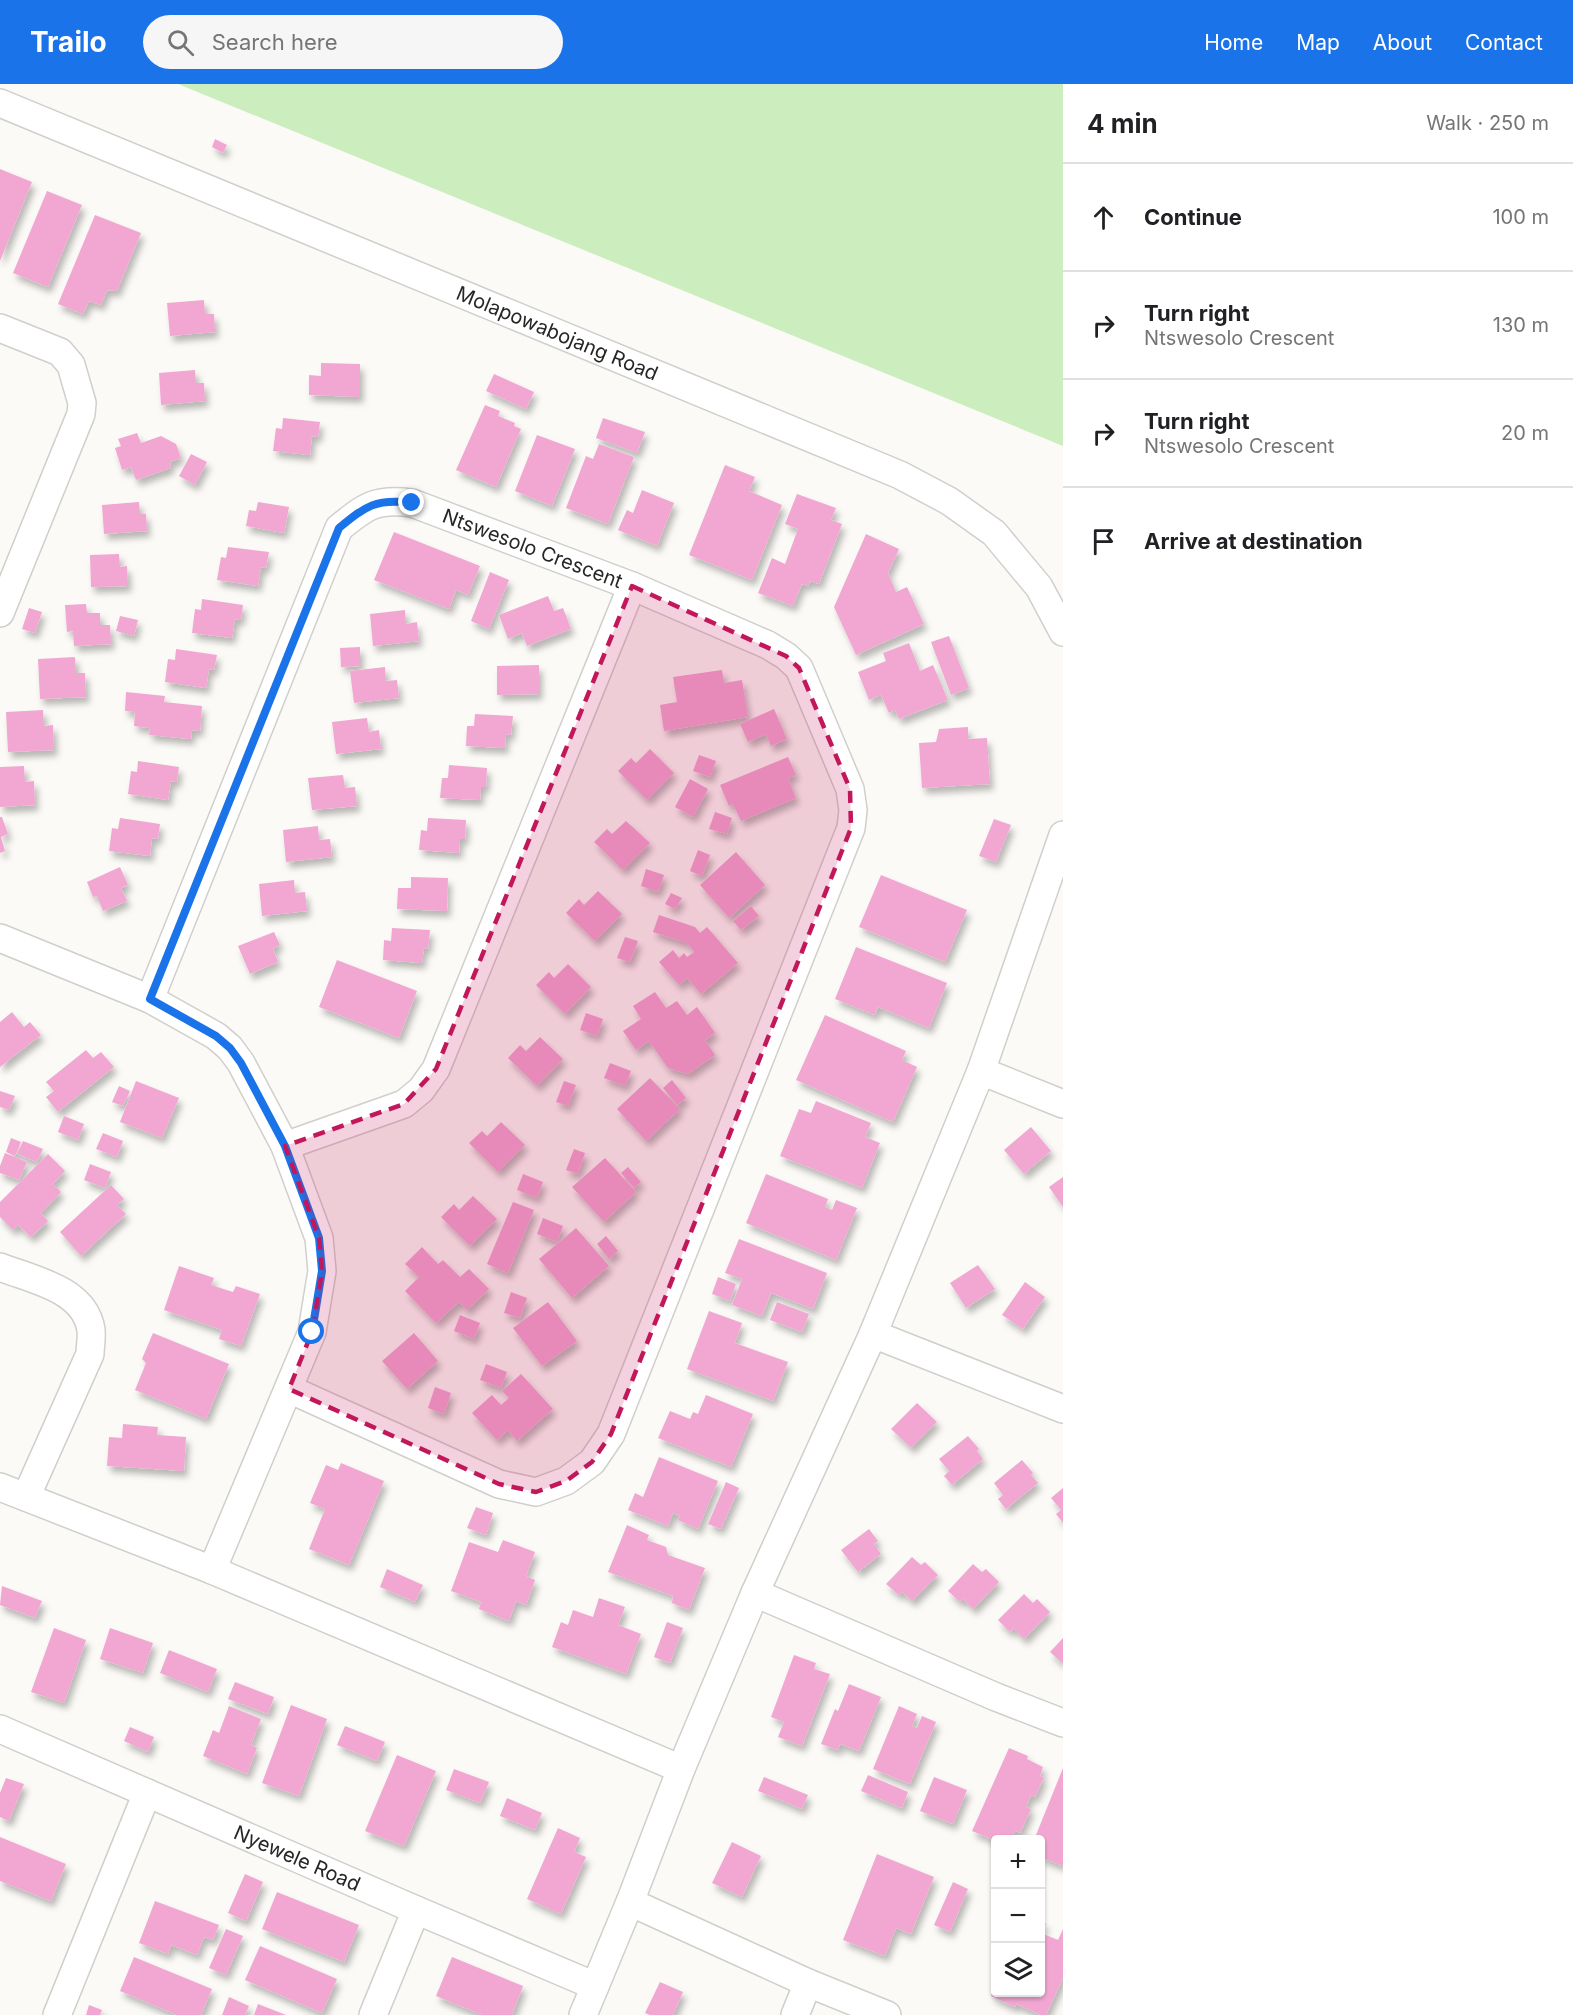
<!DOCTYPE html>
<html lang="en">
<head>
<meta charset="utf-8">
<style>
	:root { --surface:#fff; --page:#f6f6f6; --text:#202124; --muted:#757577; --line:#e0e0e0; --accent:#1a73e8 }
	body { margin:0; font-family:Inter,sans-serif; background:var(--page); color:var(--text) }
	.controls { position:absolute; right:18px; bottom:18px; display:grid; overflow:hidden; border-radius:6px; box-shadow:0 2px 4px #0004 }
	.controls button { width:54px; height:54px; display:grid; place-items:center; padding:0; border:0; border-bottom:2px solid var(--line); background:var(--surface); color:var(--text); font:30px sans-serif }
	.stop { position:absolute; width:18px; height:18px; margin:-14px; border:4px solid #1a73e8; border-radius:50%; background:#fff }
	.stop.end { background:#1a73e8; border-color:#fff; box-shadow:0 2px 6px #0008 }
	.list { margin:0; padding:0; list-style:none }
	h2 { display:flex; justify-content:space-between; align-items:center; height:78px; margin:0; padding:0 24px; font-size:26px }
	h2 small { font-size:20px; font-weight:400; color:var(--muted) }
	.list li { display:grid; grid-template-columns:39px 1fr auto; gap:18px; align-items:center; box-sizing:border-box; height:108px; padding:0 24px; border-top:2px solid var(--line) }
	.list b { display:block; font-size:22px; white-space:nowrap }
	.list p { margin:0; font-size:20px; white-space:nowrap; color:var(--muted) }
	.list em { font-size:20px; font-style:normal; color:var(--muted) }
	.icon { flex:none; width:33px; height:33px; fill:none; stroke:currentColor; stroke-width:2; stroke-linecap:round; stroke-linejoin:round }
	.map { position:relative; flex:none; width:1063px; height:1931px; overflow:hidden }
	header { display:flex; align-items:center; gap:36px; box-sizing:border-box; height:84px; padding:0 30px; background:var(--accent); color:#fff }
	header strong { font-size:28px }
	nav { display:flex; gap:33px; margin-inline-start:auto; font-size:21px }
	.search { width:420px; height:54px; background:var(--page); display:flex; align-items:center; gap:15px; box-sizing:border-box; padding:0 21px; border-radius:33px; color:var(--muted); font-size:22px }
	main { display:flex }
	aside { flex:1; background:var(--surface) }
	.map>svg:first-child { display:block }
</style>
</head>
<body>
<header>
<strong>Trailo</strong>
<div class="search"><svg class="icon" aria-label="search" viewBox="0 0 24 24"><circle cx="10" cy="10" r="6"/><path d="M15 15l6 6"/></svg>Search here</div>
<nav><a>Home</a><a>Map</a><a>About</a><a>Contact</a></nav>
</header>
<main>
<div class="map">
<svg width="1063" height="1931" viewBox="0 0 1063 1931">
	<defs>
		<filter id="shadow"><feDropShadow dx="3.5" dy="6" stdDeviation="3" flood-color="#0004"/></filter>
	</defs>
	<rect width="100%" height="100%" fill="#fbfaf6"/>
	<path fill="#ccedbe" d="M178,0H1063V362Z"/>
	<g fill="#f1a7d2" filter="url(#shadow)">
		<path d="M215,55L227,61L223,69L212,63Z"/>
		<path d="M0,85L32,98L0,177Z"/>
		<path d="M47,107L82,121L48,203L13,189Z"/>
		<path d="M95,131L141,149L117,207L107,206L101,221L89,217L83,230L58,220Z"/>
		<path d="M204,216L205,230H214L215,248L170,252L167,219Z"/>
		<path d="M321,279L360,280V313L309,311V291L321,292Z"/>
		<path d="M195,286L196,299H204L205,317L161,321L159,289Z"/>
		<path d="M494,290L534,308L526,325L486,307Z"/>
		<path d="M485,321L500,327L498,332L515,339L514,342L521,345L496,403L456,386Z"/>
		<path d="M283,334L320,338L318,353L312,352L310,371L273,367L276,344L282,345Z"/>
		<path d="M603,334L645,348L637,369L596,354Z"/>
		<path d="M137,349L141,359L161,352L176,360L181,374L170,378L171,384L136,396L131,383L122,386L115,364L121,362L118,355Z"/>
		<path d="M537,351L575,365L552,422L515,407Z"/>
		<path d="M599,360L634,373L608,440L566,424L586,372L593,375Z"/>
		<path d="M191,370L207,378L195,401L179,392Z"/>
		<path d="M725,381L755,393L749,407L782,421L752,496L689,471Z"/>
		<path d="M642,406L674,419L657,462L618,446L627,426L633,429Z"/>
		<path d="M797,410L836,424L831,436L842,440L819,500L810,497L808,502L802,500L793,522L758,509L772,474L785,480L798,445L785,440Z"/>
		<path d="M139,418L140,430H146L147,447L104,450L102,421Z"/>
		<path d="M258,418L289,423L284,449L246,442L249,426L256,427Z"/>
		<path d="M394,448L480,482L468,511L456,506L449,525L374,496Z"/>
		<path d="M866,450L899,465L888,489L896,508L907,503L924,540L856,571L834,523Z"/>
		<path d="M228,463L269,468L266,484L261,483L258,502L217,496L221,473L226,474Z"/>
		<path d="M119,470L120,483L127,482L128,502L91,503L90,471Z"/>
		<path d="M490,488L509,496L489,545L471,537Z"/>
		<path d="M548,512L554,527L563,524L571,545L527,562L522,549L508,555L499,531Z"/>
		<path d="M202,515L243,521L241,536L235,535L232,554L192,549L195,525L201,526Z"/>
		<path d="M86,520L87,529H100V541H110L111,560L74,562L73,547L67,548L65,521Z"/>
		<path d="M29,524L42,528L35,549L22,545Z"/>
		<path d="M405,526L406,540L417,538L419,557L373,562L370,530Z"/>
		<path d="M120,532L138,536L134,552L116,547Z"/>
		<path d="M949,552L969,604L951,611L931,558Z"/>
		<path d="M909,559L920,587L933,581L948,616L899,635L895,626L889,629L881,611L869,616L858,588L886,577L883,569Z"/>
		<path d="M360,563V582L341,583L340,564Z"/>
		<path d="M176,565L217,571L214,586L209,585L206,604L165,598L168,575L175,576Z"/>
		<path d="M75,573L76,589H85L86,613L40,615L38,575Z"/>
		<path d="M539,581V610L497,611V582Z"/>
		<path d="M385,583L386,597L397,596L399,614L354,619L350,587Z"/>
		<path d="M722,586L724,599L742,596L748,633L664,647L660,621L677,618L673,593Z"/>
		<path d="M126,608L165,612L164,618L202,622L200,647L192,646L191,655L149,651L150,644L134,642L135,628L125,627Z"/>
		<path d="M774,625L787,655L771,662L766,650L748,658L740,640Z"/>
		<path d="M43,626L44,642L53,641L54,666L8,668L6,628Z"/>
		<path d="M475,630L513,632L511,651L506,650L505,664L466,662L467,642H474Z"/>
		<path d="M367,634L369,648L379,646L381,665L336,670L332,638Z"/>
		<path d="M968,643V655L987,654L990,700L922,704L919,659L936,658L939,645Z"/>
		<path d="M650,665L674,689L647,716L618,687L631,674L636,679Z"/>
		<path d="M699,671L716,677L710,693L693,687Z"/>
		<path d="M788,673L796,691L788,694L796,714L741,737L733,720L729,722L720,701Z"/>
		<path d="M138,677L179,683L177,698L171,697L168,716L128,710L131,687L137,688Z"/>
		<path d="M449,681L487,684L486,703H481L480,716L440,714L442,694H448Z"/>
		<path d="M24,682L25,698L34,697L35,721L0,723V683Z"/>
		<path d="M343,691L345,704L355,703L357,722L312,726L308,694Z"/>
		<path d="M690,695L708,705L693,733L675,723Z"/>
		<path d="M715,728L732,734L727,750L709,745Z"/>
		<path d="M0,733H2L8,750L1,753L5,767L0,769Z"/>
		<path d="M120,734L160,740L158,755L152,754L150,772L109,767L112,744L118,745Z"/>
		<path d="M428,734L466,736L465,755H460L459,769L419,766L421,746L427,747Z"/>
		<path d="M994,735L1011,741L996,778L979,772Z"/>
		<path d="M626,737L650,759L623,786L594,758L607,745L612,750Z"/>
		<path d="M318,742L319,756L330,755L332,773L286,778L283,746Z"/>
		<path d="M698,766L710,771L702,792L690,787Z"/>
		<path d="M736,768L765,801L729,834L700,801Z"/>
		<path d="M120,783L128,801L121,804L127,817L103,827L97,812L93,813L87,798Z"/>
		<path d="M646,785L664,791L658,808L641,802Z"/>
		<path d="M881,791L967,826L945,878L859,843Z"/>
		<path d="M411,793L448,794L447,827L397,825L398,804H411Z"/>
		<path d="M294,796L295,809L305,808L307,827L262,832L259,800Z"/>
		<path d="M598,807L622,830L595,857L566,829L579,815L584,821Z"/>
		<path d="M671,809L682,814L675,825L665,820Z"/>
		<path d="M751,822L759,832L741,846L733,837Z"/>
		<path d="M659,831L695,843L700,849L707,843L738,879L701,910L687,894L679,901L659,878L673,866L679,874L684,869L687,873L694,868L687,859L653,848Z"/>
		<path d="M392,844L430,846L428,865L424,864L422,879L383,876L384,856L391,857Z"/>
		<path d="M274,848L280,861L273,864L278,878L250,890L238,862Z"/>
		<path d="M625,853L638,857L630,878L617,874Z"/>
		<path d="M856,863L947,899L929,944L878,923L875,931L835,915Z"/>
		<path d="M337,876L417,907L399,954L319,923Z"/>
		<path d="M568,880L591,903L565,930L536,901L549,888L554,894Z"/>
		<path d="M655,908L666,924L677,917L687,931L697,923L715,949L705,956L715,971L688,990L668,984L649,957L636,966L623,947L641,935L633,922Z"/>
		<path d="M12,928L24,943L30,938L41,951L0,983V938Z"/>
		<path d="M586,929L603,935L597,952L580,946Z"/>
		<path d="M825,931L906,967L902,976L917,983L893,1038L796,996Z"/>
		<path d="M540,953L563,975L537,1002L508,974L520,961L526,967Z"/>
		<path d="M86,966L93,974L101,968L114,983L58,1028L46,1013L54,1007L46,998Z"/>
		<path d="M610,979L631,987L625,1002L604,994Z"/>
		<path d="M650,994L680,1025L646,1057L617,1025Z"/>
		<path d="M672,996L686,1014L677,1021L663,1004Z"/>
		<path d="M136,997L179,1014L162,1054L120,1038Z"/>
		<path d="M564,997L576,1001L568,1022L556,1018Z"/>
		<path d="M119,1002L130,1007L123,1022L112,1018Z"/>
		<path d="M0,1007L15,1012L9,1026L0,1023Z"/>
		<path d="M816,1017L871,1039L865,1053L880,1059L862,1104L780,1072L799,1025L811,1029Z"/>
		<path d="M64,1032L84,1040L78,1056L58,1048Z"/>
		<path d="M501,1038L525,1061L498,1088L469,1059L482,1047L487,1052Z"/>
		<path d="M1031,1043L1051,1067L1024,1090L1004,1066Z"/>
		<path d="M103,1049L123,1057L117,1073L96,1065Z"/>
		<path d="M11,1054L21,1058L15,1072L6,1068Z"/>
		<path d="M23,1057L43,1065L37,1078L17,1070Z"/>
		<path d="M574,1065L585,1069L578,1090L566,1086Z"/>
		<path d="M5,1069L27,1078L19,1096L0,1089V1082Z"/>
		<path d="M48,1070L65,1087L53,1100L61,1108L41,1129L48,1137L31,1153L18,1141L13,1146L0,1133V1118Z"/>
		<path d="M605,1074L636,1108L604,1138L572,1103Z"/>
		<path d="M90,1080L111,1088L105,1104L84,1096Z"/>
		<path d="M628,1083L641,1098L634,1104L621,1089Z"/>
		<path d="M523,1090L543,1098L537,1114L517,1106Z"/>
		<path d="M766,1090L828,1115L825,1123L832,1126L836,1116L857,1124L836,1176L746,1139Z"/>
		<path d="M1063,1093V1123L1049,1103Z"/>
		<path d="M111,1101L124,1115L117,1121L126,1130L81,1172L60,1148Z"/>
		<path d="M473,1112L497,1135L470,1162L441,1133L454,1120L459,1126Z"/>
		<path d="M513,1118L534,1126L508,1189L487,1180Z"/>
		<path d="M543,1134L563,1142L557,1158L537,1150Z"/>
		<path d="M576,1144L609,1182L572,1214L539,1175Z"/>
		<path d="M606,1152L618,1167L609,1175L597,1160Z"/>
		<path d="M739,1155L827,1189L813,1225L771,1209L762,1232L732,1221L742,1195L725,1189Z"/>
		<path d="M422,1163L438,1180L443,1176L460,1193L469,1185L489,1205L467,1226L459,1218L436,1239L405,1207L419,1193L405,1180Z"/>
		<path d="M978,1181L995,1205L966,1224L950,1199Z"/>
		<path d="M179,1182L214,1194L211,1201L233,1208L236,1202L260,1210L241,1262L219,1255L222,1246L164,1226Z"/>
		<path d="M718,1193L736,1200L730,1217L712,1210Z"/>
		<path d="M1025,1198L1045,1213L1023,1245L1002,1231Z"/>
		<path d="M511,1208L527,1214L520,1234L504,1229Z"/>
		<path d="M548,1218L577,1257L542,1282L513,1244Z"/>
		<path d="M777,1218L809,1230L802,1248L770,1236Z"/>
		<path d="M709,1227L742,1239L735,1259L788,1278L773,1317L687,1285Z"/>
		<path d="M460,1231L480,1239L474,1255L454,1247Z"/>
		<path d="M153,1249L229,1280L206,1335L135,1306L146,1279L142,1275Z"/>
		<path d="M414,1249L438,1277L407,1305L382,1277Z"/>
		<path d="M486,1280L507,1288L501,1304L480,1296Z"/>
		<path d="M521,1290L553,1325L517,1357L508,1346L497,1356L472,1329L492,1311L501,1321L509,1314L502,1307Z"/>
		<path d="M435,1303L451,1309L444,1330L428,1324Z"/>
		<path d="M706,1311L753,1330L731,1383L658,1354L670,1327L690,1335L693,1328L698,1330Z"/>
		<path d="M917,1319L937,1338L911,1364L891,1345Z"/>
		<path d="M123,1340L158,1343L157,1351L186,1353L184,1387L107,1382L109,1353L122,1354Z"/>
		<path d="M968,1352L979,1365L977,1367L983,1375L952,1401L944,1392L949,1387L939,1375Z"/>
		<path d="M659,1373L718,1397L698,1445L678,1436L680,1432L673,1429L668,1442L628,1426L635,1409L643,1413Z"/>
		<path d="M1022,1376L1033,1389L1031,1391L1038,1399L1006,1425L998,1415L1003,1411L994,1399Z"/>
		<path d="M341,1379L384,1397L349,1481L309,1465L325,1425L310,1419L326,1381L338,1386Z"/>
		<path d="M726,1398L739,1404L721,1445L708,1440Z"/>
		<path d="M1063,1404V1439L1056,1430L1061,1426L1051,1414Z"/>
		<path d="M476,1423L493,1429L486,1451L467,1444Z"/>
		<path d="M627,1441L649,1451L647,1456L666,1463L668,1471L705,1484L689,1526L672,1519L673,1512L608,1488Z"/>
		<path d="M869,1445L878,1457L874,1460L881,1470L858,1488L841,1466Z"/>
		<path d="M503,1456L535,1468L526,1492L535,1496L526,1521L516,1517L509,1537L479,1525L481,1518L451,1507L469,1458L498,1468Z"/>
		<path d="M912,1473L921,1481L925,1478L938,1491L912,1517L902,1508L899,1511L886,1500Z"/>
		<path d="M973,1480L982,1488L986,1485L999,1498L973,1525L963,1515L960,1518L948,1507Z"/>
		<path d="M387,1485L423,1501L415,1518L380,1503Z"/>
		<path d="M2,1502L42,1517L35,1534L0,1521Z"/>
		<path d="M1024,1510L1033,1519L1037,1515L1050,1528L1024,1555L1013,1544L1010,1548L998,1536Z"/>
		<path d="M599,1514L625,1523L618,1541L641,1550L626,1590L552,1563L561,1538L568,1541L573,1526L593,1533Z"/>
		<path d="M667,1538L683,1544L670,1579L654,1573Z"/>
		<path d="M54,1544L86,1556L64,1619L31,1608Z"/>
		<path d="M110,1544L153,1559L143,1589L100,1575Z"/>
		<path d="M1063,1554V1578L1062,1579L1050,1568Z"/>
		<path d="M169,1566L217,1585L208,1608L160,1589Z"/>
		<path d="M794,1571L816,1579L814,1585L830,1590L802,1662L778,1653L784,1638L771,1633Z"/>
		<path d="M235,1598L274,1613L268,1630L228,1615Z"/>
		<path d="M849,1600L881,1613L859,1667L840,1660L838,1666L821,1660L835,1625L838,1627Z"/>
		<path d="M291,1621L327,1635L299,1712L262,1699Z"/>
		<path d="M229,1622L261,1635L251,1661L257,1664L247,1690L203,1672L213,1646L219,1649Z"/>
		<path d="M899,1622L917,1630L912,1642L917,1644L922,1632L936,1638L910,1700L873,1685Z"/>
		<path d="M345,1642L385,1658L377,1677L337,1661Z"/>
		<path d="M130,1643L154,1653L148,1668L124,1657Z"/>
		<path d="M1009,1664L1028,1672L1027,1675L1043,1683L1040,1692L1044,1693L1035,1713L1031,1711L1026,1723L1031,1725L1020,1749L1015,1746L1011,1756H996V1757L972,1747Z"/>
		<path d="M397,1671L436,1687L404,1762L365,1747Z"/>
		<path d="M1063,1684V1782L1040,1773V1756H1034Z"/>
		<path d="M454,1685L489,1698L480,1719L446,1706Z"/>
		<path d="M868,1691L908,1708L902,1724L861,1707Z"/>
		<path d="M764,1693L808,1711L802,1725L758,1707Z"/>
		<path d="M934,1693L967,1706L953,1740L920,1727Z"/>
		<path d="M6,1694L24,1700L9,1737L0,1733V1709Z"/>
		<path d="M507,1714L542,1729L535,1746L500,1732Z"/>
		<path d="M558,1744L580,1754L574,1768L586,1773L561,1830L527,1815Z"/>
		<path d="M0,1753L66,1780L51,1817L0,1797Z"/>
		<path d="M732,1758L761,1772L742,1813L712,1799Z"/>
		<path d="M877,1770L934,1793L911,1850L896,1844L885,1872L843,1856Z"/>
		<path d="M245,1790L263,1798L246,1837L228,1829Z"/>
		<path d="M953,1798L968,1805L950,1848L934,1841Z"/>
		<path d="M277,1808L359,1841L344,1878L262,1845Z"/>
		<path d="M155,1817L219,1841L213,1856L204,1853L197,1871L171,1861L168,1870L139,1859Z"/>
		<path d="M1040,1837L1046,1840L1041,1849L1058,1856L1063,1845V1894L1046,1931H1041L1016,1920L1015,1923L991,1912L996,1901V1908H1040Z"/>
		<path d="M226,1845L243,1852L226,1891L209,1884Z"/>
		<path d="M260,1862L337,1895L322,1929L245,1896Z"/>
		<path d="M134,1873L212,1905L201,1931H177L120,1907Z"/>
		<path d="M452,1873L523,1902L512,1931H482L436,1912Z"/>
		<path d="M660,1898L683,1908L673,1931H650L645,1929Z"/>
		<path d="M229,1913L249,1922L245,1931H222Z"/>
		<path d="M258,1920L286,1931H254Z"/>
		<path d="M89,1921L102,1926L100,1931H86Z"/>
	</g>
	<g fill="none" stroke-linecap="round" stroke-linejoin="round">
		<defs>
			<g id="street">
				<path id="s1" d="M0,19L900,391L949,417L994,449L1039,503L1063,548"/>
				<path d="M0,244L60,268L71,281L82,319L81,330L0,529"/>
				<path d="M0,854L150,915L216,952L230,964L241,979L285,1062L319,1154L322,1187L312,1248L212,1486"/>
				<path id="s2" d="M150,915L339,444C366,422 376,414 412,419L632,502L768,561L786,572L799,584L850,705L853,726L851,744L611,1350L592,1378L566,1397L536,1408L499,1400L289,1305"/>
				<path d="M981,987L1063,1020"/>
				<path d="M285,1062L404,1020L421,1006L436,985L632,502"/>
				<path d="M0,1183C33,1196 85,1205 91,1246C92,1254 90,1263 90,1270L26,1413"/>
				<path d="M873,1250L1063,1325"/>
				<path d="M0,1403L212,1486L681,1685"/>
				<path d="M755,1509L996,1613L1063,1639"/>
				<path id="s3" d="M0,1645L416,1826L595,1902"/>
				<path d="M630,1818L808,1899L887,1931"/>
				<path d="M57,1931L147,1709"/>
				<path d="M373,1931L416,1826"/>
				<path d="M583,1931L630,1818L681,1685L755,1509L873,1250L981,987L1063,751"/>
				<path d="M795,1931L808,1899"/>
			</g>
		</defs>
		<use href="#street" stroke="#d0cfcb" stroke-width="30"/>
		<use href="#street" stroke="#fff" stroke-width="27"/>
	</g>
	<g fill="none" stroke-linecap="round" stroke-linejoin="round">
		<path stroke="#1a73e8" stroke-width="8" d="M312,1248L322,1187L319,1154L285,1062L241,979L230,964L216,952L150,915L339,444C366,422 376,414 412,419"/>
	</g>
	<path fill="#c2185b" fill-opacity="0.2" stroke="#c2185b" stroke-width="4.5" stroke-dasharray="12 8" stroke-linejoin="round" d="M632,502L786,572L799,584L850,705L851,744L611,1350L592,1378L566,1397L536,1408L499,1400L289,1305L312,1248L322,1187L319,1154L285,1062L404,1020L436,985Z"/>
	<g text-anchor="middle" stroke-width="6" stroke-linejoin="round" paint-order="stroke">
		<g font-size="20" fill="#262625" stroke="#fff">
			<text dy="7" stroke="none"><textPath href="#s1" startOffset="603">Molapowabojang Road</textPath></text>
			<text dy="7" stroke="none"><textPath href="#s2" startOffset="717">Ntswesolo Crescent</textPath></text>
			<text dy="7" stroke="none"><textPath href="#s3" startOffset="324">Nyewele Road</textPath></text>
		</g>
	</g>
</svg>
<div class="controls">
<button>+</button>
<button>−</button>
<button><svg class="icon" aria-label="layers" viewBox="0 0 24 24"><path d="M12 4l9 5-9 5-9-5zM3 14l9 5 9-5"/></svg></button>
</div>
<div class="stop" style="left:312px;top:1248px"></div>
<div class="stop end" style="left:412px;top:419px"></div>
</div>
<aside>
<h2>4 min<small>Walk · 250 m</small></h2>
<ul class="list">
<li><svg class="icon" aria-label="ahead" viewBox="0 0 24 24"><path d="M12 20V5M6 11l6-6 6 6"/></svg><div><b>Continue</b></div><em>100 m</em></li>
<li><svg class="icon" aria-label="right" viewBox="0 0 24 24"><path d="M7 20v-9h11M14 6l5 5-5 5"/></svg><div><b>Turn right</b><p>Ntswesolo Crescent</p></div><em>130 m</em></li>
<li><svg class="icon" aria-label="right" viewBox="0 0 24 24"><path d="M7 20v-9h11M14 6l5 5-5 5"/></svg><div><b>Turn right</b><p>Ntswesolo Crescent</p></div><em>20 m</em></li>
<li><svg class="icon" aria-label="arrive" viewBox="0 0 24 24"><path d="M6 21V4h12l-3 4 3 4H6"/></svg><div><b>Arrive at destination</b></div></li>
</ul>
</aside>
</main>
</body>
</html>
